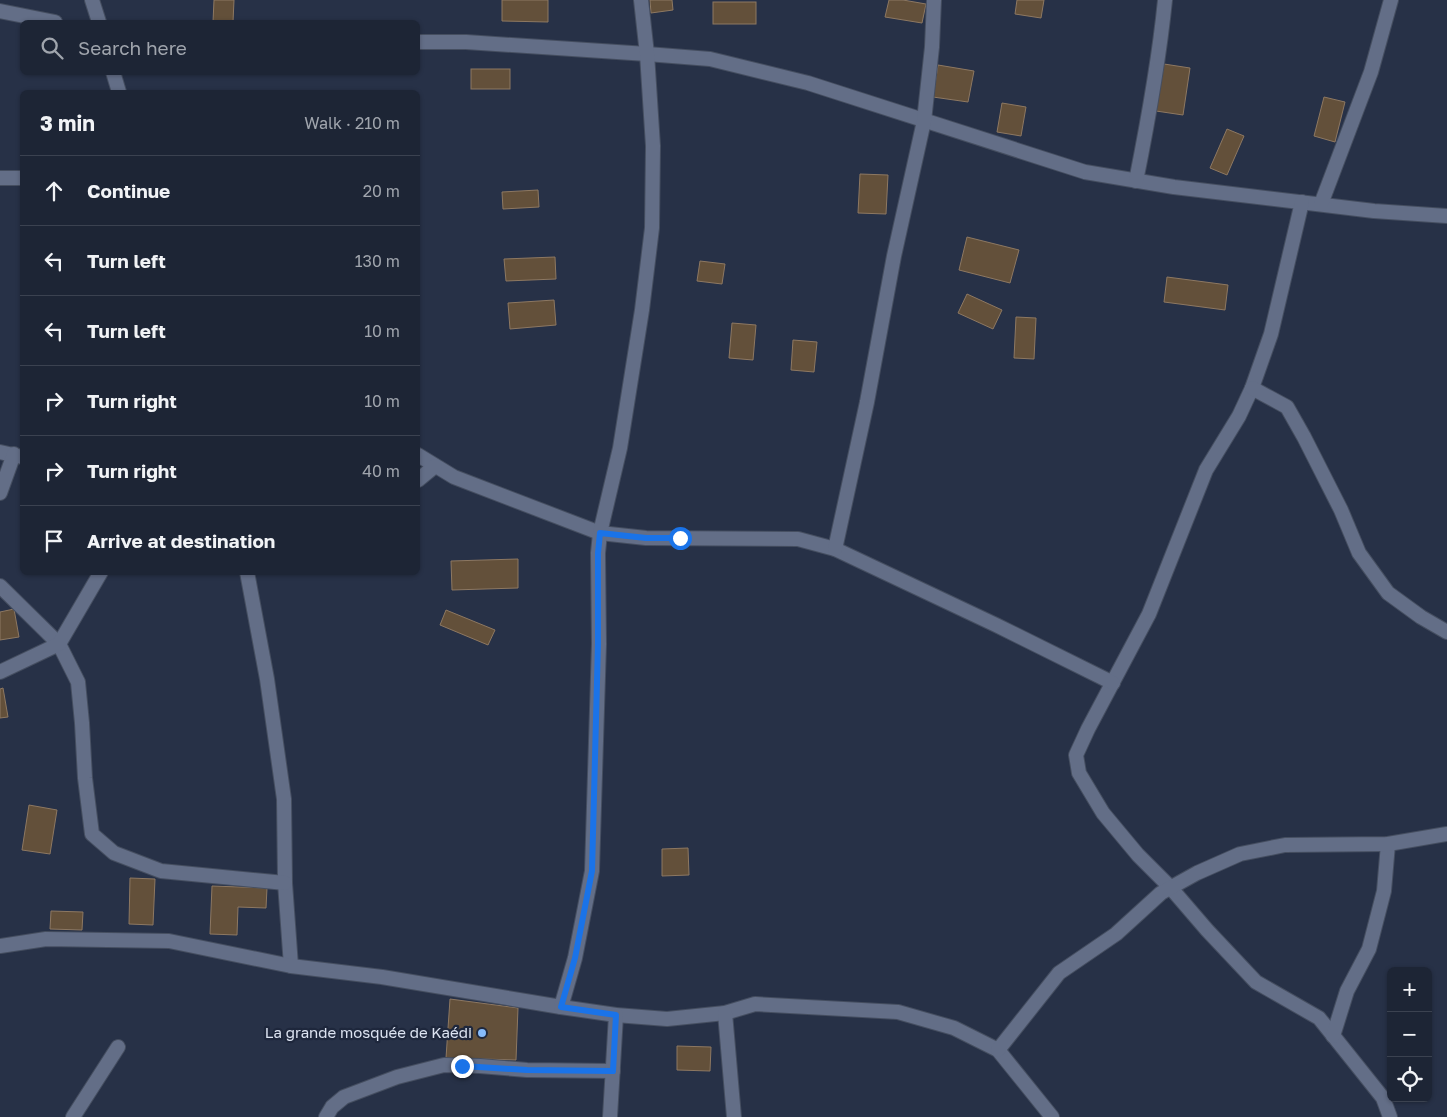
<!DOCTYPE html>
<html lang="en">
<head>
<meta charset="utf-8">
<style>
	:root { --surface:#1d2535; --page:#252d3d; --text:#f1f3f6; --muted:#a0a5ad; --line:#3b4250 }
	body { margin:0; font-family:"Golos Text",sans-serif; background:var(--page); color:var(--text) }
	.controls { position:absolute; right:15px; bottom:15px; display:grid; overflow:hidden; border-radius:8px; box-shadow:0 1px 4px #0004 }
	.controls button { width:45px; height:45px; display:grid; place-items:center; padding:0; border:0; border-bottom:1px solid var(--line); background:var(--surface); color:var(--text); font:25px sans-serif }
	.stop { position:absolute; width:15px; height:15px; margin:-11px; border:4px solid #1a73e8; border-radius:50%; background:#fff }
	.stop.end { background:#1a73e8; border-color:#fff; box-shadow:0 1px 5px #0008 }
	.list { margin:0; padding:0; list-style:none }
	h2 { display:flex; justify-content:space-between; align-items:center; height:65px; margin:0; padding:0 20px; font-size:21px }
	h2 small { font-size:16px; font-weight:400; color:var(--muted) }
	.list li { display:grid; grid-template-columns:32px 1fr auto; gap:15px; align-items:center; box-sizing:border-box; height:70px; padding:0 20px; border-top:1px solid var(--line) }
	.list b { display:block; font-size:19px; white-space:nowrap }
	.list em { font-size:16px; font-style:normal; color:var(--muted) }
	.icon { flex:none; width:28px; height:28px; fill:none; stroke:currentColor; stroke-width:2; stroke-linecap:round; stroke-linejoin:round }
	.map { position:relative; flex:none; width:1447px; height:1117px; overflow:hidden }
	.search { position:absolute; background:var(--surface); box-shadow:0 1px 4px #0004; left:20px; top:20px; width:400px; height:55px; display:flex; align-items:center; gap:12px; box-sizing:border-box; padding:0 18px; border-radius:8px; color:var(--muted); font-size:19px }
	.panel { position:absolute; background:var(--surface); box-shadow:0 1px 4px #0004; left:20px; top:90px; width:400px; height:485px; border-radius:8px }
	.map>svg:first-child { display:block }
</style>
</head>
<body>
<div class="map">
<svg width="1447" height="1117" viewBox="0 0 1447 1117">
	<rect width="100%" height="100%" fill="#273147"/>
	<g fill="#63503a" stroke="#8d7862">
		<path d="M214,0H234L233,22H213Z"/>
		<path d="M502,0H548V22L502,21Z"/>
		<path d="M650,0H672L673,10L651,13Z"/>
		<path d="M889,0H903L926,4L922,23L885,17Z"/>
		<path d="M1017,0H1044L1041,18L1015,14Z"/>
		<rect x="713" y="2" width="43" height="22"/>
		<path d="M1164,64L1190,68L1183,115L1156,111Z"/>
		<path d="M938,65L974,71L968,102L933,97Z"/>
		<rect x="471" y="69" width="39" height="20"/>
		<path d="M1324,97L1345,102L1335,142L1314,136Z"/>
		<path d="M1002,103L1026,107L1021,136L997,132Z"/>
		<path d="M1227,129L1244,136L1227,175L1210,168Z"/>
		<path d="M860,174L888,175L886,214L858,213Z"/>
		<path d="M538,190L539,207L503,209L502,192Z"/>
		<path d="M967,237L1019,250L1010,283L959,270Z"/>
		<path d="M555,257L556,279L506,281L504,259Z"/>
		<path d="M700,261L725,264L722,284L697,281Z"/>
		<path d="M1167,277L1228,285L1225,310L1164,302Z"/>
		<path d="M967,294L1002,310L993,329L958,313Z"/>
		<path d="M554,300L556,325L510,329L508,303Z"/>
		<path d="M1016,317L1036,318L1034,359L1014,358Z"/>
		<path d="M732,323L756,325L753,360L729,358Z"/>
		<path d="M793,340L817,342L814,372L791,370Z"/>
		<path d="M518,559V588L452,590L451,561Z"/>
		<path d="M14,609L19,637L0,640V612Z"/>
		<path d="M446,610L495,630L488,645L440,625Z"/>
		<path d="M3,688L8,717L0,718V689Z"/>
		<path d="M29,805L57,810L50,854L22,850Z"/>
		<path d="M688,848L689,875L662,876V849Z"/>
		<path d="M130,878L155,879L153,925L129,924Z"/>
		<path d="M212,886L267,888L266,908L238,907L237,935L210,934Z"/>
		<path d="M51,911L83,912L82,930L50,929Z"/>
		<path d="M450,999L518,1008L516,1060L446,1058Z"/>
		<path d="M677,1046L711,1047L710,1071L677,1070Z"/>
	</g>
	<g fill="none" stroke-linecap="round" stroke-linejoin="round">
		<defs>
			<g id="minor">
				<path d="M92,0L99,22"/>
				<path d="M0,11L55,22"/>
				<path d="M418,42H466L647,54L710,59L808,83L1085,172L1174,187L1374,211L1447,216"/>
				<path d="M113,72L119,92"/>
				<path d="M0,178H22"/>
				<path d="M1136,181C1148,121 1159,61 1165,0"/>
				<path d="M1302,202L1271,334L1252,388L1239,416L1206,470L1149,614L1088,729L1076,755L1079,773L1103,813L1138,855L1170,887L1207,930L1256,982L1319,1018L1383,1098L1390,1117"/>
				<path d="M1321,204L1371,72L1391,0"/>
				<path d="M1252,388L1287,407L1304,437L1341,510L1359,553L1388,593L1421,617L1447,632"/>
				<path d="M0,452L22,457"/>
				<path d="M418,455L454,477L600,533L646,538L798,539L835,549L996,625L1113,683"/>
				<path d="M418,480L435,466"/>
				<path d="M0,493L14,454"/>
				<path d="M835,549L867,402L894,256L924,121L932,47L934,0"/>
				<path d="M247,572L267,679L284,799L285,883L291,966"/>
				<path d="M0,586L59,644L78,682L82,723L85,778L92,834L114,853L161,871L285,883"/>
				<path d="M0,672L59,644L101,572"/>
				<path d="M0,946L46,939L169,941L291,966L382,977L561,1007L616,1015L667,1019L725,1013L755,1004L898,1012L954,1028L998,1050L1052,1117"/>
				<path d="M561,1007L575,958L592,871L599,644L598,553L600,533L620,448L642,310L652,228L653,146L647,54L641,0"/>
				<path d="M725,1013L734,1117"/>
				<path d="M1333,1036L1347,991L1369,949L1384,891L1388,844"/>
				<path d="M998,1050L1059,973L1116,934L1161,893L1197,873L1240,854L1285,845L1388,844L1447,834"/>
				<path d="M73,1117L118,1047"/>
				<path d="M326,1117L332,1107L344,1097L397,1077L444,1065L480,1066L527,1070L613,1071"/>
				<path d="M610,1117L616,1015"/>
			</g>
		</defs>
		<use href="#minor" stroke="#454e60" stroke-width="16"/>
		<use href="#minor" stroke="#636e87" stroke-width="14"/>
	</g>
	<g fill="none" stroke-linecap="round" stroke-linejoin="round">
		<path stroke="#1a73e8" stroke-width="6" d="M462,1066L527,1070L613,1071L616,1015L561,1007L575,958L592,871L598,644V553L600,533L646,538H680"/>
	</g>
	<circle fill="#86bbfb" stroke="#1e273c" stroke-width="2" cx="482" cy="1033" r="5"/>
	<g text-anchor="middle" stroke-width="4.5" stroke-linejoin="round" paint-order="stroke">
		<g font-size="15" fill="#dce3f1" stroke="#1e273c" text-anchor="end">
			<text x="472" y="1038">La grande mosquée de Kaédi</text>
		</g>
	</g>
</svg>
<div class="controls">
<button>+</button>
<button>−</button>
<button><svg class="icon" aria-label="locate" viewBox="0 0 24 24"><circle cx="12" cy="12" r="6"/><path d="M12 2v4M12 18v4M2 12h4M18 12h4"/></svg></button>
</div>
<div class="stop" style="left:680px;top:538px"></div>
<div class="stop end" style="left:462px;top:1066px"></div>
<div class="search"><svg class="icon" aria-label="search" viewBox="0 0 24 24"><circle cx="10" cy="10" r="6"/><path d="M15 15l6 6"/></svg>Search here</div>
<section class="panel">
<h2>3 min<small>Walk · 210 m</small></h2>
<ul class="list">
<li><svg class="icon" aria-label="ahead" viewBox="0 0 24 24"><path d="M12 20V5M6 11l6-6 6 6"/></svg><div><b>Continue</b></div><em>20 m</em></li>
<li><svg class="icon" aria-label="left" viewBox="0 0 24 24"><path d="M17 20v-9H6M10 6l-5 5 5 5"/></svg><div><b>Turn left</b></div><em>130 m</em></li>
<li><svg class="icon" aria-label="left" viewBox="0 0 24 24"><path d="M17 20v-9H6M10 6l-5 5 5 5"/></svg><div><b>Turn left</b></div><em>10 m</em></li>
<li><svg class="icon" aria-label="right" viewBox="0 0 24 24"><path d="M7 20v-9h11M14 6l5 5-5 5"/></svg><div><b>Turn right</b></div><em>10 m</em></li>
<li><svg class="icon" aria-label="right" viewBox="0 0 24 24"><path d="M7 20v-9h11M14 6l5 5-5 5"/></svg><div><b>Turn right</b></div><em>40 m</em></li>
<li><svg class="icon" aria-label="arrive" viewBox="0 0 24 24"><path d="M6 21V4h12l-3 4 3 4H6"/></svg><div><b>Arrive at destination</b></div></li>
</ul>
</section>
</div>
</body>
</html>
